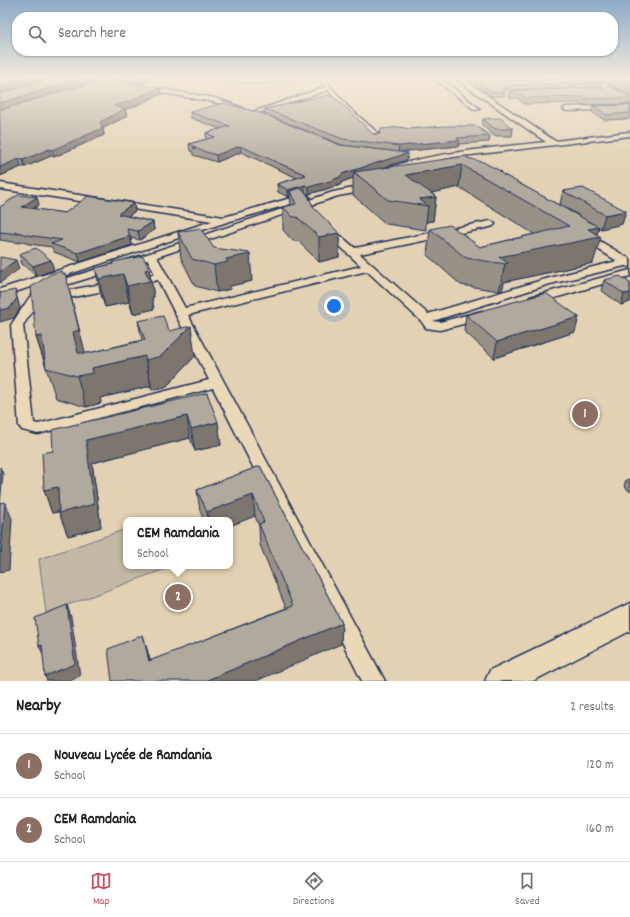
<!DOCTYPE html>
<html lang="en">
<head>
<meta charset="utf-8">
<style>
	:root { --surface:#fff; --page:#f2f2f2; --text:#202124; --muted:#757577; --line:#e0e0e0; --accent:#d1495b }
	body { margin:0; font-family:Dekko,sans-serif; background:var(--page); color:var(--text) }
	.you { position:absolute; left:334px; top:306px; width:14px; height:14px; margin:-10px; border:3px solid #fff; border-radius:50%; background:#1a73e8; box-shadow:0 0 0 6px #1a73e833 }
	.badge { display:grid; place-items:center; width:26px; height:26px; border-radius:50%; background:var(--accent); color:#fff; font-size:13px; font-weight:700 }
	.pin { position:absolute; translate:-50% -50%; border:2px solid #fff; box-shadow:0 1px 4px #0006 }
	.popup { position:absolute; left:123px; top:517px; width:110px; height:52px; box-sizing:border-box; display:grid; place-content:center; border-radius:8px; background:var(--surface); filter:drop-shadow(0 1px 3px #0005); font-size:13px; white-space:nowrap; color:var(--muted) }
	.popup b { font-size:15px; color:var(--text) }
	.popup::after { content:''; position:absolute; left:50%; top:100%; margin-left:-8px; border:8px solid transparent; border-top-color:var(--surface) }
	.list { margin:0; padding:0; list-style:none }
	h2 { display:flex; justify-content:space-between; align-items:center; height:52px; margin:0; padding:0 16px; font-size:17px }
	h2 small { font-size:13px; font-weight:400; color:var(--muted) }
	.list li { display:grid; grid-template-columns:26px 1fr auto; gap:12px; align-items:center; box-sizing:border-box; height:64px; padding:0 16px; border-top:1px solid var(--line) }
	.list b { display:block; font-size:15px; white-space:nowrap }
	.list p { margin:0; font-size:13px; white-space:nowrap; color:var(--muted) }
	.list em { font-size:13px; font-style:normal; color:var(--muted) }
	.icon { flex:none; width:22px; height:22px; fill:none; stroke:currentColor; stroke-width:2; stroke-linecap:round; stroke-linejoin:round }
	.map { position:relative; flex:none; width:630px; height:681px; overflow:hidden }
	.search { position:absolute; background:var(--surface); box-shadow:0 1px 3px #0004; left:12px; right:12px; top:12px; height:44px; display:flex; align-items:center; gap:10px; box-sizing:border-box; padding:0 14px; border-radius:16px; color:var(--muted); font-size:15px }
	.sheet { height:180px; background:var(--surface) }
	nav { display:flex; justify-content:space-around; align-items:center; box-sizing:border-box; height:56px; border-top:1px solid var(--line); background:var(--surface); font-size:11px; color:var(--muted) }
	nav a { display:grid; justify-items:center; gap:2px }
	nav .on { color:var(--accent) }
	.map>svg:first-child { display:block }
</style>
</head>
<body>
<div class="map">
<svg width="630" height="681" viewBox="0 0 630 681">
	<rect width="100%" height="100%" fill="#e2d1b2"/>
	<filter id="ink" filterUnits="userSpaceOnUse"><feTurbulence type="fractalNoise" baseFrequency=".025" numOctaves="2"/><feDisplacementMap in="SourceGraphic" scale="8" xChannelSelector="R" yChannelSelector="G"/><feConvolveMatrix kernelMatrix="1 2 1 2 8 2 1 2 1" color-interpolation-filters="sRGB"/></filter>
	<g filter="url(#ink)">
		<path fill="#c4b9a6" stroke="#707482" d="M126,529V566H173L46,613L39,559Z"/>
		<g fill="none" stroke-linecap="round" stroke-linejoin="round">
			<defs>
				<g id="street">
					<path d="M76,77H89L118,83L115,85Z"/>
					<path d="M219,77C232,77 245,79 258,80C269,81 281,77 293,77L259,84L222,79Z"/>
					<path d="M317,77H323L348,107L379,134V138H373L344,109L328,90L255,114L250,113L325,87Z"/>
					<path d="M432,77H439L480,109L475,110Z"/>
					<path d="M453,77H460L555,141L630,132V136L454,157L407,167L389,172H386L385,170L386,168C438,152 492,148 546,142Z"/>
					<path d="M566,77H593L626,95L621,96L590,80L483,83L480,81L483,79Z"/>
					<path d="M142,86L215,98L243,108L240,110L214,102L140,89L139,88Z"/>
					<path d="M630,105V109L566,111L563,109L566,107Z"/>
					<path d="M0,183L224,217L305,194L310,197L308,199L227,222L0,297V289L212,221L0,189Z"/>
					<path d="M369,185L373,188L372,190L338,196L157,257L185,308L361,266L323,230L321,228L323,226H329L355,248L490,221L493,222L495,224L493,226L490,227L360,254L428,314L542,280L617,261L580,238L579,236L580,234H588L630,259V267L625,266L550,284L433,321L440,322L482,311L486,312L488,315L486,318L440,330L426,328L421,321L367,271L188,315L385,681H362L213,388L38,434L22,430L19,426L11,325L29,298L37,290L48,284L147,254L333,192ZM148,260L155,274L54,293L50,294L48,297L50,300L54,301L158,280L209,380L38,424L34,423L23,325L45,294L56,288Z"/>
					<path d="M630,270V276L534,304L530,303L528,300L530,297Z"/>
				</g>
				<path id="secondary" d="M630,603V631L533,681H485L490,670Z"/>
			</defs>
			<use href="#street" stroke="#1b2f5e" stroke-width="3"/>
			<use href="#secondary" stroke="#1b2f5e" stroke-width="3"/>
			<use href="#street" fill="#ead8b6" fill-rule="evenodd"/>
			<use href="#secondary" fill="#ead8b6" fill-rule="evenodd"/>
		</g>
		<g fill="#979187" stroke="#1b2f5e">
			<path d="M0,77H90L91,82L160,88L161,94L131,108L125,109L127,116L103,128L104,135L54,157L51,156L25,167H21L0,176Z"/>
			<path d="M98,77H159L140,84Z"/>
			<path d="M253,77H271L266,78Z"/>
			<path d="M466,77H506L483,78L481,79L484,81L568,82L603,81L601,87L506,90L504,91L505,92L504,96H492Z"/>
			<path d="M600,77H630V95L609,84V83Z"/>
			<path d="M509,91L630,97V104L583,105L579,103L524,104L517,98H510L508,96Z"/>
			<path d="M630,105V119L604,120L592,112L594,106Z"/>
			<path d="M265,109L373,134L409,129L490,136L489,142L459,144V146L398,152L342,145L265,114Z"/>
			<path d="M190,112L407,160L384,168L467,158L502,172L501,174L581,217L560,204L563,191L626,211L622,224L601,229L599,227L597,234L593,263L504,282L502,291H499L461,285L427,255L430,229L480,247L534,234L459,187L431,193L436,197L433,221L426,222V230L386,224L353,195V178L342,182L340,185L330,188L309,194L306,193L314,208L339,233V257L319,262L298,241H293L283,230V207L291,205L290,197H288L278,192L277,184L297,178L241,152L217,162L193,155V152L190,151L189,144L206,139V133L220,129L191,118Z"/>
			<path d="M483,119L513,129L512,136H494L482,125Z"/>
			<path d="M134,203L135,211L128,216L153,222L154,230L140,240L131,238L132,245L80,262L54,252L52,247L29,244L20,241V243L0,240V207L39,205L34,209L65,213Z"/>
			<path d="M178,232L214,248L252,281L230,286L231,289L217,292L195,286L181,258Z"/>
			<path d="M19,254L54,270L36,276L22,264Z"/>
			<path d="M95,268L149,269L154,297H152L154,309L133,314L129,302L105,307L101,295Z"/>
			<path d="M65,273L85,353H89L142,340L138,321L169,331L195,356L166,387L152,390L151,386L100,398L101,403L86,407L56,398L36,337L63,274Z"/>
			<path d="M604,280L630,283V302L621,305L601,290Z"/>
			<path d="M466,315L575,332L494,358L464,331Z"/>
			<path d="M207,393L221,445L195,451L190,438L92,463L101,527L68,536L59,512L52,513L44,490L53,451Z"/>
			<path d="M260,466L342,623L341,644L112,681L149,656L150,661L286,608L260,545L259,526L255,516L230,520H204L200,511L197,490Z"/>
			<path d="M630,479V492L624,486L626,480Z"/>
		</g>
		<g fill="#7b766e" stroke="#1b2f5e">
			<path d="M34,77H56L0,93V87Z"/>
			<path d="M88,77H90L91,82L0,110V103Z"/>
			<path d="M142,77H159L140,84L139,78Z"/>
			<path d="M507,86L506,90L502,93V89Z"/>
			<path d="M160,88L161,94L131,108L125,109L127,116L102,129L103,128L104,135L54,157L52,150L100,122L114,106Z"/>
			<path d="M459,140V146L398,152L399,146Z"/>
			<path d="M240,146L241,152L217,162L216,155Z"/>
			<path d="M49,149L51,156L25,167L23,160Z"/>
			<path d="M408,153L407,160L358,176L354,172L353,178L342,182L340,185L309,194V187L342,174Z"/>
			<path d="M19,159L21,167L0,176V167Z"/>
			<path d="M462,165L459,187L404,199L406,175Z"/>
			<path d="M305,185V193L290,191V197H288V190Z"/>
			<path d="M37,197L39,205L24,215L22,207Z"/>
			<path d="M436,197L433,221L426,222L428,206L419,199Z"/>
			<path d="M134,203L135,211L120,222L118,214Z"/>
			<path d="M626,211L622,224L601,229L605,215Z"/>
			<path d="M153,222L154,230L140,240L138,231Z"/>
			<path d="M599,227L596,238L601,237L593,263L504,282L502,291H499L505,264L499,257L588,229Z"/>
			<path d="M339,233V257L319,262V237Z"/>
			<path d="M130,236L132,245L80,262L78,253Z"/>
			<path d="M250,253L252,281L230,286L231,289L217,292L214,265L226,259Z"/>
			<path d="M16,260L19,269L0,283V272Z"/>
			<path d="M51,260L54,270L36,276L33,266Z"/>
			<path d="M149,269L154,297H152L154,309L133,314L127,286L145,270Z"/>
			<path d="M65,273L87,360L92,368L145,356L151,386L100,398L101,403L86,407L77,376L73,332Z"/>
			<path d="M123,274L129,302L105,307L99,279Z"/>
			<path d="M15,290L20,308L14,318L0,322V310Z"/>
			<path d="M630,293V302L621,305L624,294Z"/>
			<path d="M579,317L575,332L494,358L497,342Z"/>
			<path d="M191,326L195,356L166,387L152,390L146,360Z"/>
			<path d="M42,336L51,366L46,367L36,337Z"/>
			<path d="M187,416L190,438L92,463L101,527L68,536L59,513L86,440Z"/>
			<path d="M218,422L221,445L195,451L191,429Z"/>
			<path d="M0,467L3,474L0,503Z"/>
			<path d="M58,487L66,510L52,513L44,490Z"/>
			<path d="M253,495L255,516L230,526V520H208L207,512Z"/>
			<path d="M5,502L12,519L9,570L0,572V553Z"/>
			<path d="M67,605L71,617L80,676L67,681H47L45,676Z"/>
			<path d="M342,623L341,644L256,681H205Z"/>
			<path d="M143,635L149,656L155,681L149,661Z"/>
			<path d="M42,645L45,658L39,646Z"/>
		</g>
		<g fill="#b0a99d" stroke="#1b2f5e">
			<path d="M0,77H34L0,87Z"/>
			<path d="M55,77H88L0,103V94Z"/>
			<path d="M133,77H142L139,78Z"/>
			<path d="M471,77H480L479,78L484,81L563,79L568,82L569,80L603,81L602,83L507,86L502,89L505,92H492Z"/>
			<path d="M617,77H630V83Z"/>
			<path d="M103,79L160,88L130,101L114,106L125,109L100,122L103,128L52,150L49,149L23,160L19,159L0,167V110Z"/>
			<path d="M611,87L630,97V98L584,99L581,97L525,98L518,93H511L509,91Z"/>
			<path d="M329,95L340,102L373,134H380L381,129L400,127L409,129L445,126H476L490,136L457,138L459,140L399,146L343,139L265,109Z"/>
			<path d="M223,103L261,113L340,145L408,153L342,174L340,177L330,181L309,187L305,185L288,190L277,184L306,175L240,146L216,155L193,148L196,147L189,144L215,137L206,133L230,126L190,112Z"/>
			<path d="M630,105V113L606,115L594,106Z"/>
			<path d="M500,118L513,129H495L483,119Z"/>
			<path d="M467,156V158L483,162L502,172H500L502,174L599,227L588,229L601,237L499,257L508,263L505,264L466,258L430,229L450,225L480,247L569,226L462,165L406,175L436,197L419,199L428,206L388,200L354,172Z"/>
			<path d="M300,188L307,194L314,208L339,233L319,237L297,217H293L283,207L296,204L290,191Z"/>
			<path d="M583,188L626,211L605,215L563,191Z"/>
			<path d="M18,195L37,197L22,207L65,213L88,196L134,203L118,214L153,222L138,231L127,229L130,236L78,253L51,244L62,240L27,235L14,231L18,234L0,232V207Z"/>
			<path d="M200,228L214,248L250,253V254L226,259L228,262L214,265L192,259L178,232Z"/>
			<path d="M36,248L51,260L33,266L19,254Z"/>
			<path d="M143,256L149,269L145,270L150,281L127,286L123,274L99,279L95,268L113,264V262Z"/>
			<path d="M0,257L16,260L0,272Z"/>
			<path d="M62,271L63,274L65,273L79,330L73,332L78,353H89L145,340L138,321L163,316L169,331L191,326L161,356L146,360L145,356L92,368L93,373L77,376L46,368L42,336L36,337L31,287L51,274Z"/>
			<path d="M620,276L630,283V293L624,294L604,280Z"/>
			<path d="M15,290L17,298L10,308L0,310V293Z"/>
			<path d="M546,293L579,317L497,342L466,315Z"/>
			<path d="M207,393L218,422L191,429L187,416L86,440L94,504L59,513L58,487L44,490L42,453L53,451L52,430Z"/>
			<path d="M260,466L342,623L205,681H112L108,649L143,635L149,661L293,606L259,524L264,522L253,495L207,512L197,490Z"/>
			<path d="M630,479V484L626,480Z"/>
			<path d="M5,502L1,553H0V503Z"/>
			<path d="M67,605L75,664L45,676L42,645L39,646L35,618Z"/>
		</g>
	</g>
	<linearGradient id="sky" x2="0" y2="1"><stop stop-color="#8baac8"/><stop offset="0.45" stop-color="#f2eadc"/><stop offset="1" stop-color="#f2eadc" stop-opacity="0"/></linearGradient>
	<rect width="630" height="172" fill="url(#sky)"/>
</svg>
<div class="you"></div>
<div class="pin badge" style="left:585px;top:414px;background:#8d6e63">1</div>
<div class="pin badge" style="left:178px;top:597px;background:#8d6e63">2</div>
<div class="popup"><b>CEM Ramdania</b>School</div>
<div class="search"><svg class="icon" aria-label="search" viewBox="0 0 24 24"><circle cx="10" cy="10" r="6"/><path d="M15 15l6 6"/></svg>Search here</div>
</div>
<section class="sheet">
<h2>Nearby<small>2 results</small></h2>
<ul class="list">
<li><span class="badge" style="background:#8d6e63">1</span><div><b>Nouveau Lycée de Ramdania</b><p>School</p></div><em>120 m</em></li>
<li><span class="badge" style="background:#8d6e63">2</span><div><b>CEM Ramdania</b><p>School</p></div><em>160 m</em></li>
</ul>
</section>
<nav>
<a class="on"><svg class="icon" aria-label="map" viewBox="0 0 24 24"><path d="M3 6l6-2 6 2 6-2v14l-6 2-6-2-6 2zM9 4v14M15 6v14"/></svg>Map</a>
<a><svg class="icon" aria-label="directions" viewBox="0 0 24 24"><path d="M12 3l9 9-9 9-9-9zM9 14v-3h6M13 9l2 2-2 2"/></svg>Directions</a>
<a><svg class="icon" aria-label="saved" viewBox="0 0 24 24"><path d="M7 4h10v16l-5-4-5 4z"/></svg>Saved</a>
</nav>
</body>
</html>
